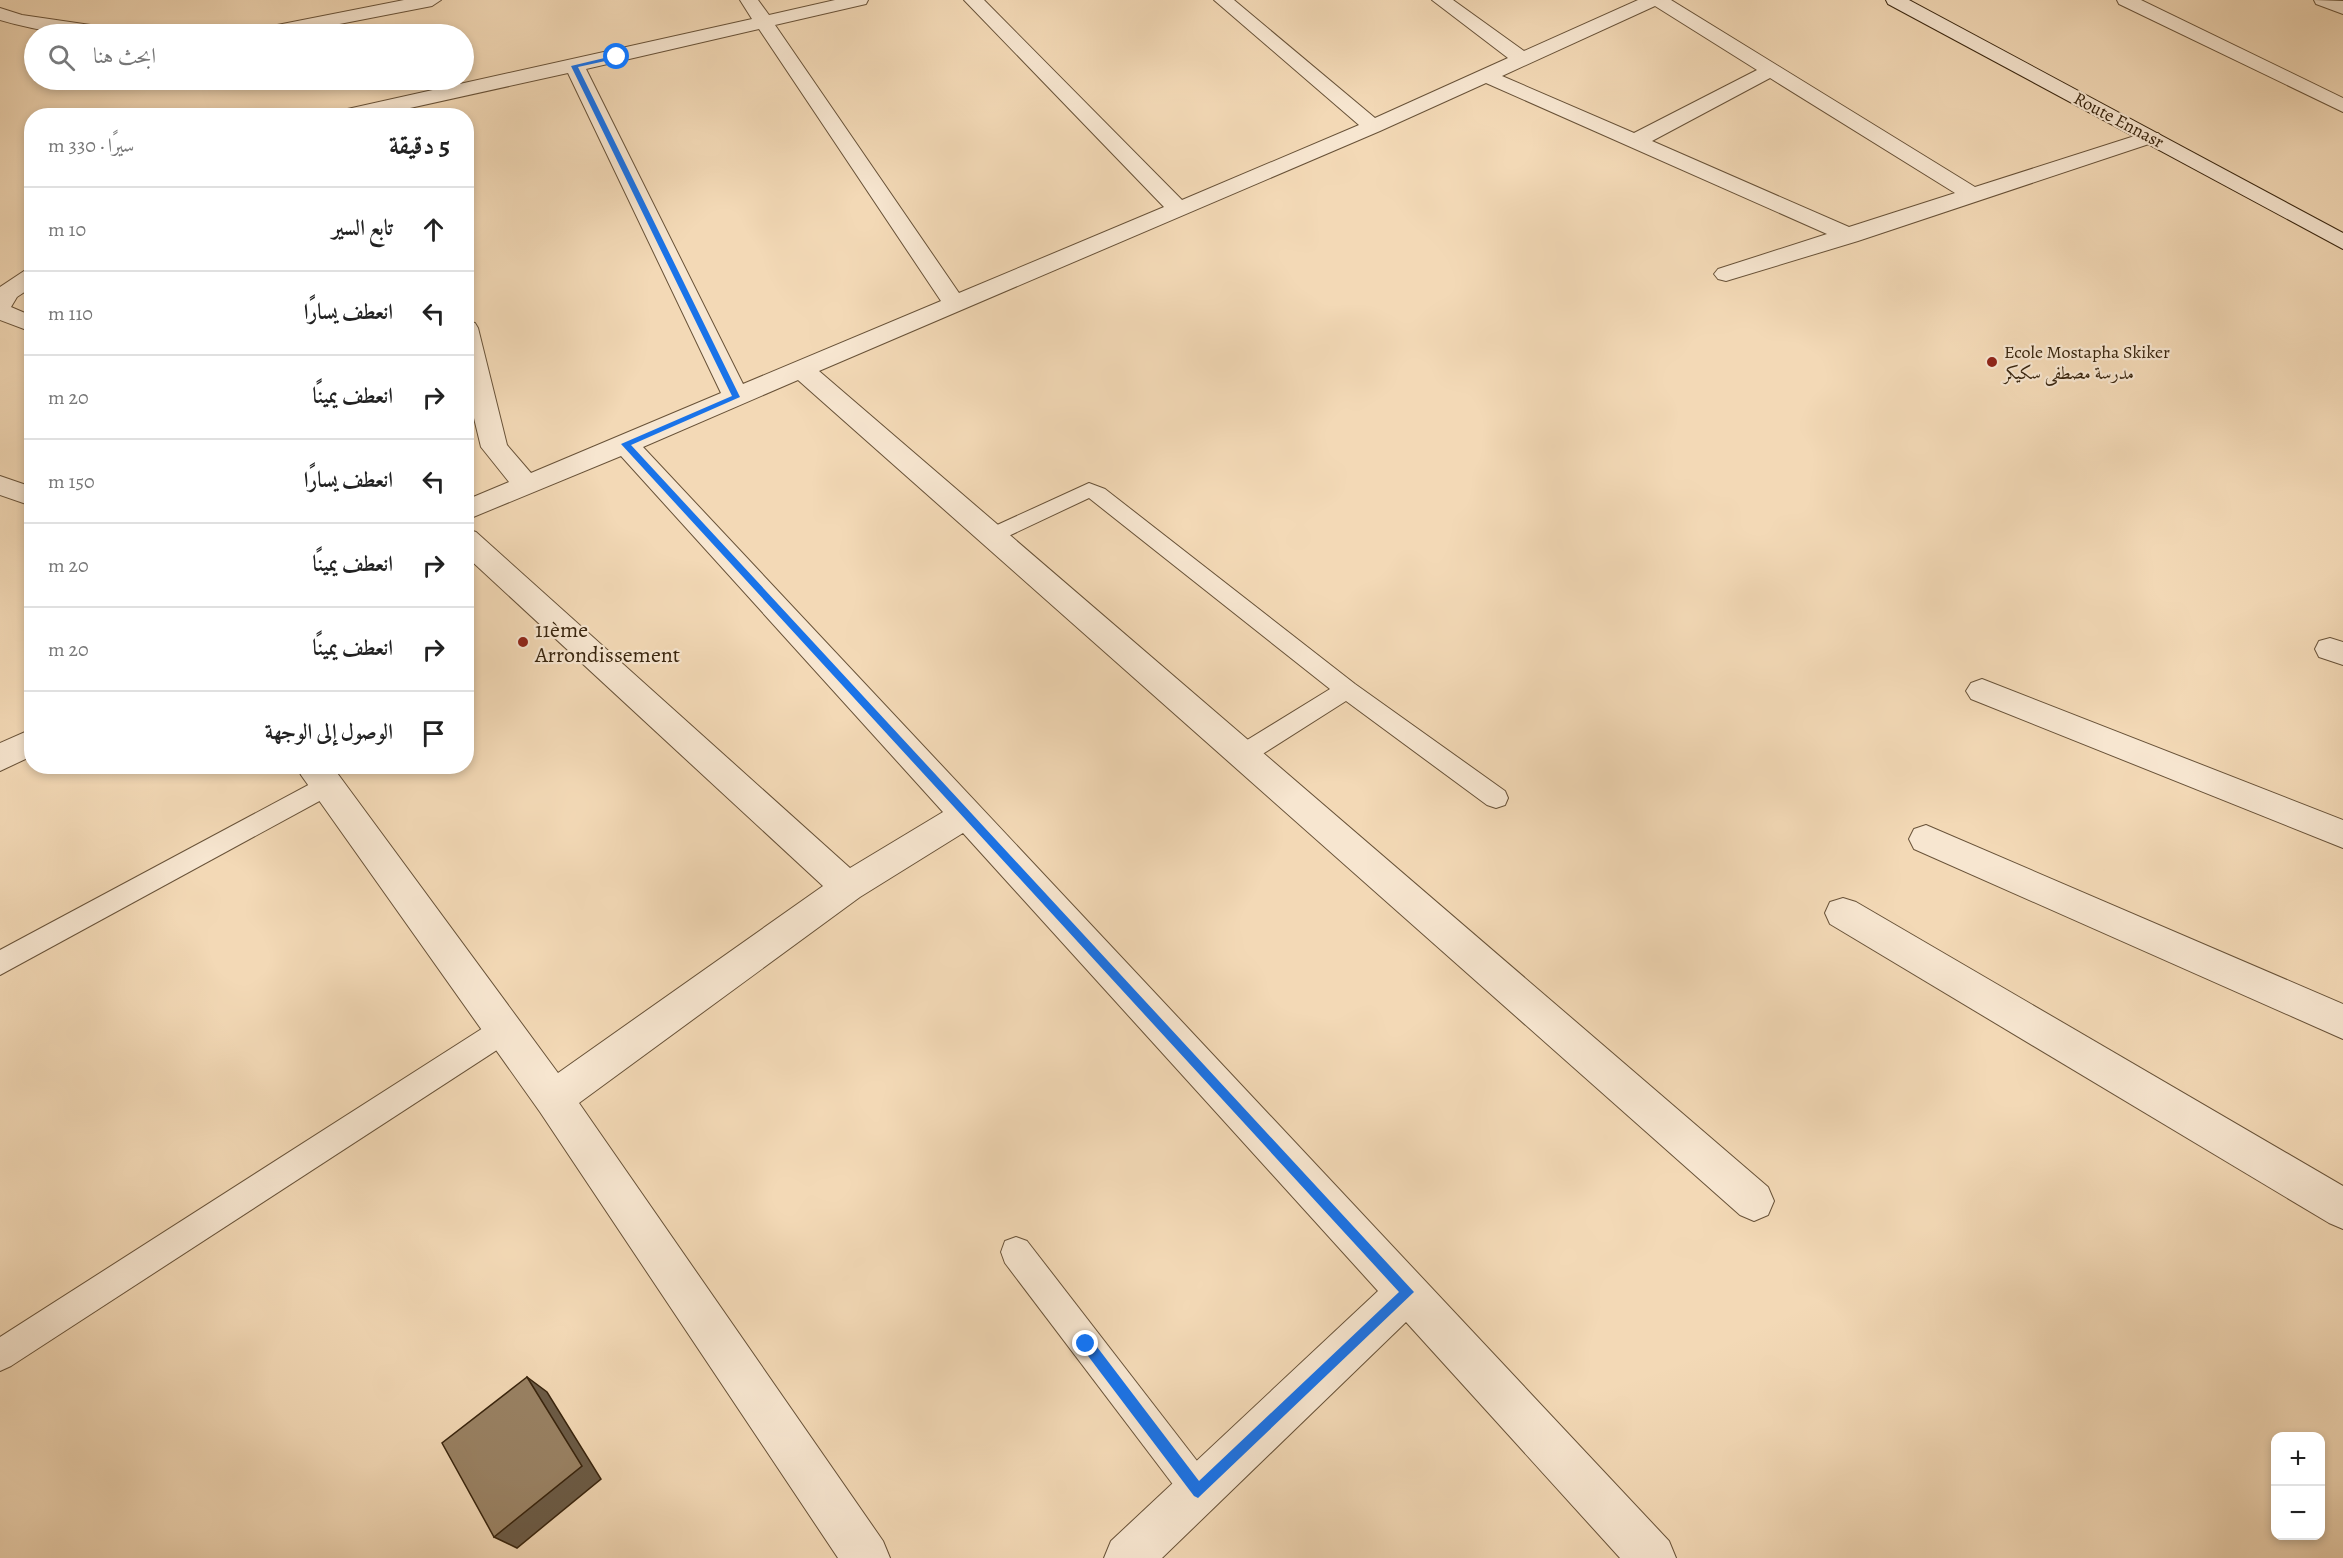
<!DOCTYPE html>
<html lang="ar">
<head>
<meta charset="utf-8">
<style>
	:root { --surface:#fff; --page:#f2f2f2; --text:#222; --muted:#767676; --line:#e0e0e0 }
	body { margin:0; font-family:Alegreya,Amiri,serif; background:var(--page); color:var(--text); direction:rtl }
	.controls { position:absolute; right:18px; bottom:18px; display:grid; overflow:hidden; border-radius:12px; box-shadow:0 3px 9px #0003 }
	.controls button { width:54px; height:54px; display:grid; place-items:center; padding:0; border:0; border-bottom:2px solid var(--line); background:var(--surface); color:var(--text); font:30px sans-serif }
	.stop { position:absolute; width:18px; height:18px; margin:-14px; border:4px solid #1a73e8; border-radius:50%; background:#fff }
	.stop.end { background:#1a73e8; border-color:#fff; box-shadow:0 2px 6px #0008 }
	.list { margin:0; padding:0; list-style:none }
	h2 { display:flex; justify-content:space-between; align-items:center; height:78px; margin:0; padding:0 24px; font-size:26px }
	h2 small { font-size:20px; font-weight:400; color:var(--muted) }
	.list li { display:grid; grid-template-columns:39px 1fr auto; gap:18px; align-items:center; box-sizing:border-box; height:84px; padding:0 24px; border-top:2px solid var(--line) }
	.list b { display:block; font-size:22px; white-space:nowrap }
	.list em { font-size:20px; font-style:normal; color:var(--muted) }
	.icon { flex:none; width:33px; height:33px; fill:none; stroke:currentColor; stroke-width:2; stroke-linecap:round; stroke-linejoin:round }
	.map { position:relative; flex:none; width:2343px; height:1558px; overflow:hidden; direction:ltr }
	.search { position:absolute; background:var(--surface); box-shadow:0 3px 9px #0003; left:24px; top:24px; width:450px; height:66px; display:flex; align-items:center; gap:15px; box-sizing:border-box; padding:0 21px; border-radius:33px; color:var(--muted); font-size:22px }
	.panel { position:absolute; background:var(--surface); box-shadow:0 3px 9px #0003; left:24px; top:108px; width:450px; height:666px; border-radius:24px; direction:rtl }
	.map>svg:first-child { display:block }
</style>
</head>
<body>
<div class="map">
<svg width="2343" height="1558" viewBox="0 0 2343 1558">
	<rect width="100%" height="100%" fill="#f3d9b6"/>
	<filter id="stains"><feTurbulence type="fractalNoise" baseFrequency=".00333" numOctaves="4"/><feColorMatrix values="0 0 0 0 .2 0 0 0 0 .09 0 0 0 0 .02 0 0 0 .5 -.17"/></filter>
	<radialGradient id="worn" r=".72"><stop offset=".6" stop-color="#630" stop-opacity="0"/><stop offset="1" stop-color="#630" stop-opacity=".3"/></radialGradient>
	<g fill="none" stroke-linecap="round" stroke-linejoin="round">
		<defs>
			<g id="lane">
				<path d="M1089,483L1105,489L1355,684L1505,791L1508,798L1505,805L1496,808L1487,805L1346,701L1250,762L1242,764L1234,762L1230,755L1234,748L1330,689L1089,498L998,541H984L981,536L984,531Z"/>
				<path d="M327,775L336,778L339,785L336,792L0,975V950Z"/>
				<path d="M504,1018L514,1021L518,1030L514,1039L11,1366L0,1371V1337L494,1021Z"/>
				<path d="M1016,1237L1027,1241L1211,1479L1216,1491L1211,1503L1199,1508L1187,1503L1005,1263L1001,1252L1005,1241Z"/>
			</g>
			<g id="street">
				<path d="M404,0H441L432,6L288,34H252L262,28Z"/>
				<path d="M740,0H758L769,15L835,0H868L866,4L775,25L959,293L1164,207L964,0H984L1182,200L1359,125L1214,0H1234L1375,118L1508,58L1432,0H1453L1524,51L1638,0H1671L1975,187L2144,133H2158L2162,137L2158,141L1858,241L1726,281L1718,279L1714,274L1718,269L1827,234L1486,83L1380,131L819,371L1768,1187L1774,1201L1768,1215L1754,1221L1740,1215L798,380L643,447L1669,1541L1676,1558H1620L1406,1322L1162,1558H1104L1111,1541L1378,1291L963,833L860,897L579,1103L883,1541L890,1558H838L540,1112L301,775L297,766H332L558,1073L823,886L466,556V529L476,532L850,868L943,812L621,456L466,520V500L509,482L481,447L466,385V321L475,323L478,328L507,445L531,473L721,393L568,73L374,116H333L343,110L752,19ZM1655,6L1757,70L1634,133L1502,76ZM759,29L941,301L743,384L586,69ZM1770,78L1955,193L1849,227L1652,141Z"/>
				<path d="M2117,0H2141L2343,98V112L2119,4Z"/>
				<path d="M2314,0L2343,1V14L2316,4Z"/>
				<path d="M0,8L22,15L111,28L121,34C82,38 37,31 0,20Z"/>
				<path d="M32,269V287L17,297L11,307L32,316V332L0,320V287L24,271Z"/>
				<path d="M0,476L32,487V506L0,495Z"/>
				<path d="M2330,638L2343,642V665L2319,657L2315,649L2319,641Z"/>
				<path d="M1982,679L2343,820V848L1971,699L1966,691L1971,683Z"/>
				<path d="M32,729V756L0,771V743Z"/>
				<path d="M1926,825L2343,1004V1039L1914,849L1909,839L1914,829Z"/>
				<path d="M1843,898L1856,902L2343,1186V1229L2329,1223L1830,924L1825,913L1830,902Z"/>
			</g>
			<path id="secondary" d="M1886,0H1909L2343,233V249L1888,4Z"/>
		</defs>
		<use href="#lane" stroke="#685238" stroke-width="2"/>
		<use href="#street" stroke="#685238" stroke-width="2"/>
		<use href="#secondary" stroke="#39250e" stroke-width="2"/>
		<use href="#lane" fill="#f7e6d0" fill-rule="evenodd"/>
		<use href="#street" fill="#f7e6d0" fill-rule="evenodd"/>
		<use href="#secondary" fill="#f7e6d0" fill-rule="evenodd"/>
	</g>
	<path fill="#6c5c47" stroke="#39250e" stroke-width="1.5" d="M527,1377L547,1392L601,1479L517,1548L494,1537Z"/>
	<path fill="#9a8365" stroke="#39250e" stroke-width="1.5" d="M527,1377L582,1466L494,1537L442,1443Z"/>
	<path fill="#1a73e8" d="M617,55L619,58L578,67L740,397L631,445L1414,1292L1198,1498L1194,1496L1082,1348V1339H1091L1199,1481L1399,1292L621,444L732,396L571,66Z"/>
	<g fill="#8f2418" stroke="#f7e6d0" stroke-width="2">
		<circle cx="1992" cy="362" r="6"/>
		<circle cx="523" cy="642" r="6"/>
	</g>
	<g text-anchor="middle" stroke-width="4.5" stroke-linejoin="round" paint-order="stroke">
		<g font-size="18" fill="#39250e" stroke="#f7e6d0">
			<text transform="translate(2119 120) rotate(28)" y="6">Route Ennasr</text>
		</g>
		<g font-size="18" fill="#39250e" stroke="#f7e6d0" text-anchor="start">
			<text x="2004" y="358">Ecole Mostapha Skiker<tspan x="2004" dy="21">مدرسة مصطفى سكيكر</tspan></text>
		</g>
		<g font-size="22" fill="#39250e" stroke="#f7e6d0" text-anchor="start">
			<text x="535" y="637">11ème<tspan x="535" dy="25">Arrondissement</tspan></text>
		</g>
	</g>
	<rect width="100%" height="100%" filter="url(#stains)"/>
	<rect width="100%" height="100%" fill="url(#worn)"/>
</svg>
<div class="controls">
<button>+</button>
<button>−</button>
</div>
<div class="stop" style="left:617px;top:57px"></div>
<div class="stop end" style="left:1086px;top:1344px"></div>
<div class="search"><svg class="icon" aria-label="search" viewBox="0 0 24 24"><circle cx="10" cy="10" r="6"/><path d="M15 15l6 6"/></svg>ابحث هنا</div>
<section class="panel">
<h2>5 دقيقة<small>سيرًا · 330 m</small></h2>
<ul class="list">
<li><svg class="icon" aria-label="ahead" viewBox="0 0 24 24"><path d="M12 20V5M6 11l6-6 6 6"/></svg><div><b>تابع السير</b></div><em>10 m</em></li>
<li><svg class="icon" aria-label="left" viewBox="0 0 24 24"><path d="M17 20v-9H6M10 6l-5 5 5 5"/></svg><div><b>انعطف يسارًا</b></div><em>110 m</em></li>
<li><svg class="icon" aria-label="right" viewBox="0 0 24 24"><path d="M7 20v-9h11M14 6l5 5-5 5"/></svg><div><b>انعطف يمينًا</b></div><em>20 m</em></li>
<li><svg class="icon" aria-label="left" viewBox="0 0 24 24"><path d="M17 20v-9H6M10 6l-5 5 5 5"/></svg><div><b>انعطف يسارًا</b></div><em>150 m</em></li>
<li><svg class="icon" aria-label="right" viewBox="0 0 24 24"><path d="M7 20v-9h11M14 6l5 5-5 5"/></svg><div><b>انعطف يمينًا</b></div><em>20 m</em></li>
<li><svg class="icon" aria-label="right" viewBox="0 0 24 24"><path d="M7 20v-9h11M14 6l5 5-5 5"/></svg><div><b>انعطف يمينًا</b></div><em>20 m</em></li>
<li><svg class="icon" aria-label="arrive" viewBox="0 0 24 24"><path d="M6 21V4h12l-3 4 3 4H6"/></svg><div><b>الوصول إلى الوجهة</b></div></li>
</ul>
</section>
</div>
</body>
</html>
